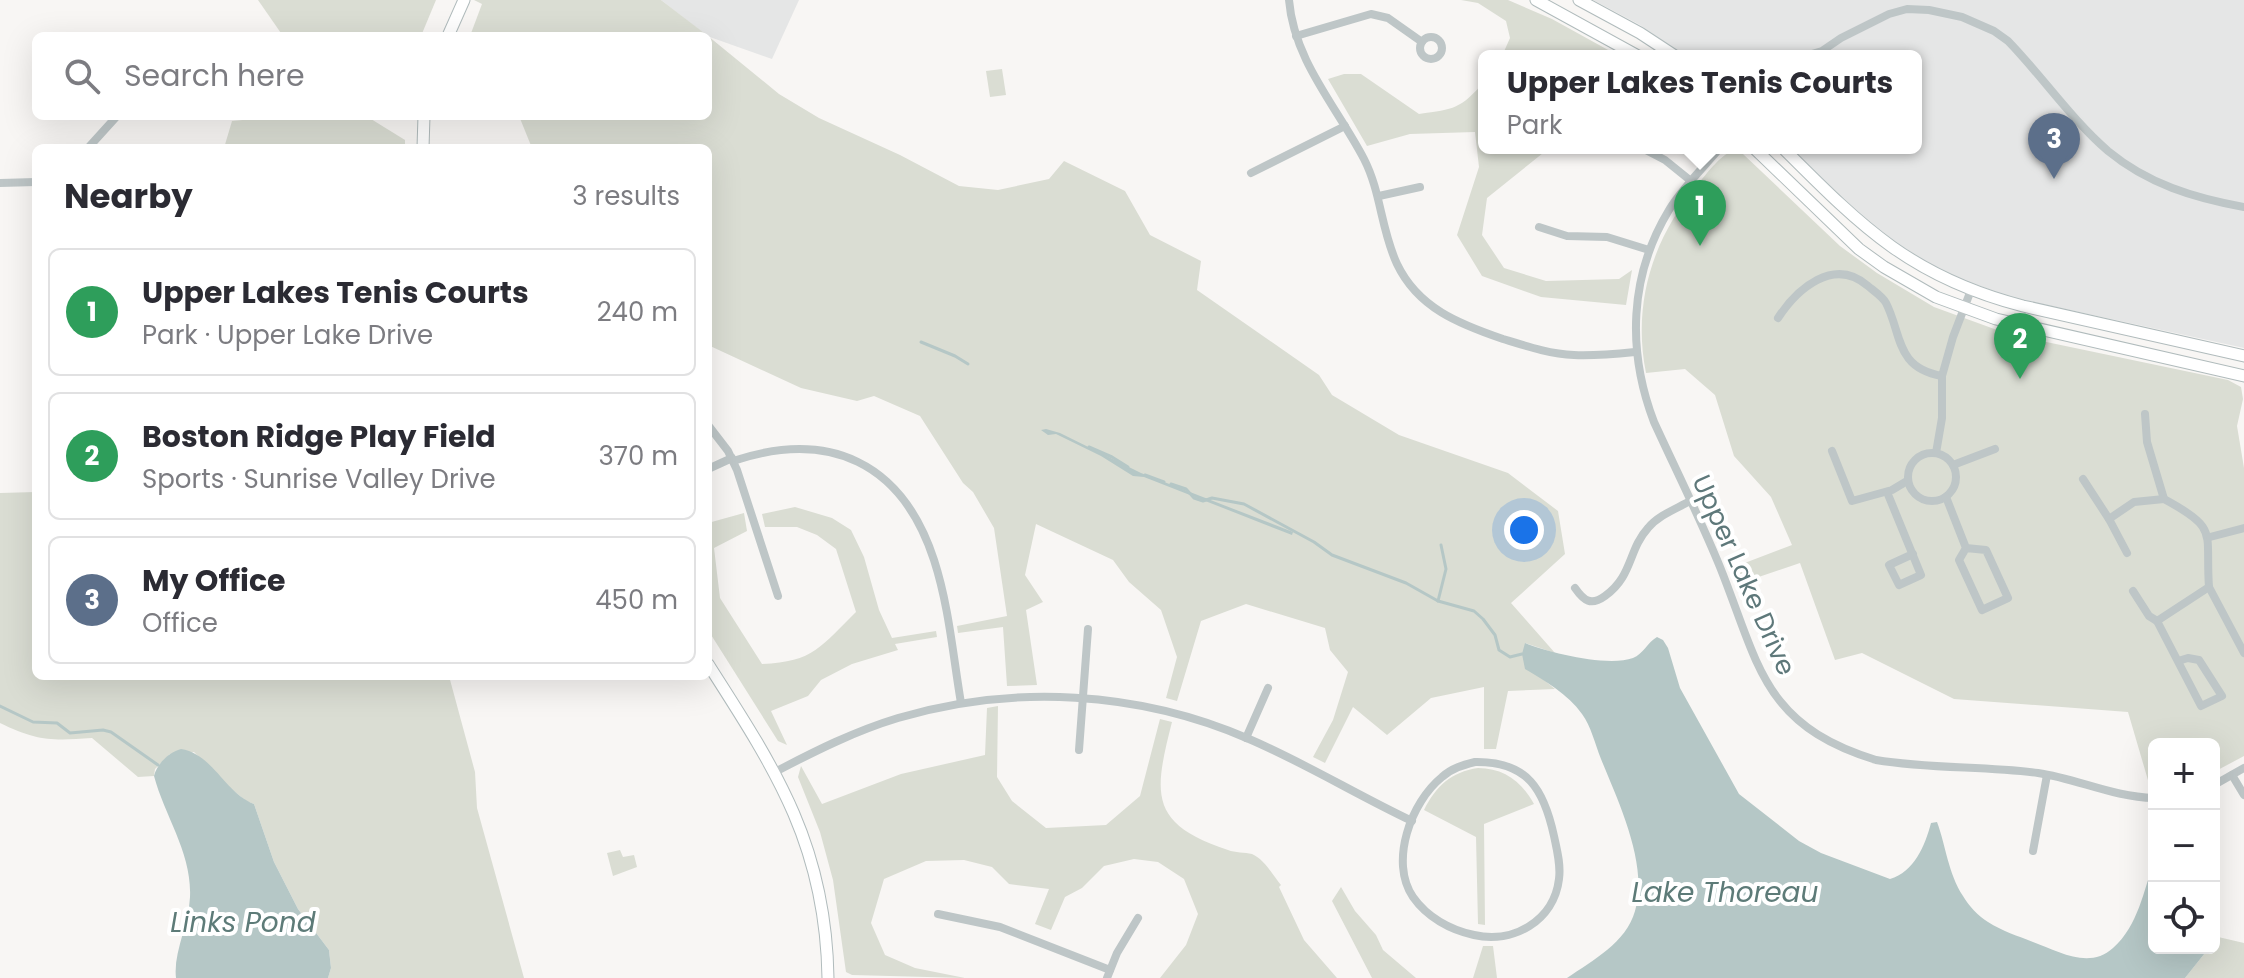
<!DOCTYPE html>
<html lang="en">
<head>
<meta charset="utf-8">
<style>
	:root { --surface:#fff; --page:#f7f7f7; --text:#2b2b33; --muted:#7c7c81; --line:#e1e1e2; --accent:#0f766e }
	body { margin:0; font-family:Poppins,sans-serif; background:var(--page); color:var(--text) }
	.controls { position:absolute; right:24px; bottom:24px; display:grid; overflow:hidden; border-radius:12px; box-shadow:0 8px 32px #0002 }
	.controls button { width:72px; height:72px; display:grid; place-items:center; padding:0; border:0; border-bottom:2px solid var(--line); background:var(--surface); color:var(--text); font:40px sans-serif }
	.you { position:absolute; left:1524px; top:530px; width:28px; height:28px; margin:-20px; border:6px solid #fff; border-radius:50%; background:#1a73e8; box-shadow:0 0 0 12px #1a73e833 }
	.badge { display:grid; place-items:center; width:52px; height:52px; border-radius:50%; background:var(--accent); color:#fff; font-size:26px; font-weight:700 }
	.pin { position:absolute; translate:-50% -66px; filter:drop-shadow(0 2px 4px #0008) }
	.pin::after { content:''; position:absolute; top:42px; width:28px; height:24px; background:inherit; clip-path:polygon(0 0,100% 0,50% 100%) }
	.popup { position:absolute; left:1478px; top:50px; width:444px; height:104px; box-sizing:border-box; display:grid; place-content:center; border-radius:12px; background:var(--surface); filter:drop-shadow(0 2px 6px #0005); font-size:26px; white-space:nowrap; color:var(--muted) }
	.popup b { font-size:30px; color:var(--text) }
	.popup::after { content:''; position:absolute; left:50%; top:100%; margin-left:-16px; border:16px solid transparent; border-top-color:var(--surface) }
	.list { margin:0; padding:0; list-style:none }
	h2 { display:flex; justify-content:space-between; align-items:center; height:104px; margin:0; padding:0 32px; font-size:34px }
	h2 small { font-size:26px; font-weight:400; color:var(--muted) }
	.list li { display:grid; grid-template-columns:52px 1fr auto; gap:24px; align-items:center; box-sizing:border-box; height:128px; margin:0 16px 16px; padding:0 16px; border:2px solid var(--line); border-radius:12px }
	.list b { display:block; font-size:30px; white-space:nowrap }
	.list p { margin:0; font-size:26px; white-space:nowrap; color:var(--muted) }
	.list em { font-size:26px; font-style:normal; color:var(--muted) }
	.icon { flex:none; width:44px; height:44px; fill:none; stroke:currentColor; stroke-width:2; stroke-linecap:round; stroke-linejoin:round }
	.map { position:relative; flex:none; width:2244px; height:978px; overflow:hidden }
	.search { position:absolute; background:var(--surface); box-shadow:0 8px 32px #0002; left:32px; top:32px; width:680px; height:88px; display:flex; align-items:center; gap:20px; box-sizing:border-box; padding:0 28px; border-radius:12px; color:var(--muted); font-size:30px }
	.panel { position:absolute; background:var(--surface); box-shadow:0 8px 32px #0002; left:32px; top:144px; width:680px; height:536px; border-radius:12px }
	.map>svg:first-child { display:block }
</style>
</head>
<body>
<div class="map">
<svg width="2244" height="978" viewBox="0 0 2244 978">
	<rect width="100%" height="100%" fill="#f8f6f4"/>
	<g fill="#e5e6e6">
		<path d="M661,0H799L772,59L707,36Z"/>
		<path d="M1593,0H2244V348L2010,297L1942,272L1873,229L1791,148H1916V56H1685L1640,25Z"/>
	</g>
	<g fill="#daddd3">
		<path d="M258,0H436L421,36H283Z"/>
		<path d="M474,0H661L708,36H470L482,4Z"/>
		<path d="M1461,0H1508L1552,19L1619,56H1582L1574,53L1565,56H1502L1510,38L1506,21L1478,3Z"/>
		<path d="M708,36L779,94L819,118L900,155L959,186L998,190L1049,179L1064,161L1125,191L1150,235L1201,261L1197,290L1319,375L1332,395L1399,435L1508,473L1558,511L1565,554L1511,603L1555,653L1525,643L1544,680L1555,689L1508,691L1496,749H1484V687L1431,698L1387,735L1353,707L1325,763L1313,757L1333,720L1348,672L1330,650L1325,628L1246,604L1201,621L1177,701L1166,698L1177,657L1161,610L1129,582L1113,560L1036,524L1025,575L1043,602L1026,610L1037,685L1007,686L1003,627L958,633L957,626L1007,616L994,528L973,492L963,483L920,416L874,396L857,401L801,388L708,345V148H532L519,116H708Z"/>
		<path d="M1002,69L1006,95L990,97L986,71Z"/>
		<path d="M1344,74H1361L1419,114C1455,109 1460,109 1484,82V148H1540L1543,153L1487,198L1482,235L1504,268L1546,281L1619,279L1632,270L1626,305L1541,297L1482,276L1457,235L1479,167L1475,132L1410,134L1367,146L1328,79Z"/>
		<path d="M287,116L371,119L405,140V148H224L232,121Z"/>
		<path d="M1735,150L1743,154L1840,246L1877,273L1934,307L2008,334L2228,380L2241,387L2243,399L2237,426L2244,468V756L2214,772V744H2154V787H2150L2128,712L1954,699L1862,653L1835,660L1800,563L1735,585L1729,569L1792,545L1771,497L1734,456L1715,395L1685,369L1646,373C1632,303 1653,237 1699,183C1708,172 1721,154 1735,150Z"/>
		<path d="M36,492V676H449L475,772L477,808L524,978H328L331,968L329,950L298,909L274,862L254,804L246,801L223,782L194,752L170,754L155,769L154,776L138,777L92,738C52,741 37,741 0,723V493Z"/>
		<path d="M795,507L832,518L851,530L864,557L879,610L892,638L936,631L937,637L895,644L898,650L852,664L821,680L808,696L771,711L787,745L778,741L708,630V523L744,513L747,531L714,548L720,598L762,664C814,662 821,646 856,612L836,549L817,535L797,527H765L762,514Z"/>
		<path d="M998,706L997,777L1012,801L1046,828L1106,825L1140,796L1160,719L1172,722C1154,793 1148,824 1228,850C1235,853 1245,852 1252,854C1264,859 1273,875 1281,885L1279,887L1304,940L1337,978H1160L1186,945L1198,914L1184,879L1158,862L1134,859L1104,866L1082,888L1065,897L1051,930L1035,924L1049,889L1009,884L992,867L964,860L926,861L884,879L871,923L885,955L915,968L965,978L852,975L846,972L833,880L820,832L798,777L801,766L822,804L901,774L985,755L987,708Z"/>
		<path d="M1478,768C1504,768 1522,782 1534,804L1484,824L1485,925L1478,924L1476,837L1424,810C1436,786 1451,772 1478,768Z"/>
		<path d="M620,850L623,857L634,855L637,867L613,876L607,853Z"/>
		<path d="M1341,887L1355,911L1376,935L1383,950L1416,978H1372L1332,901Z"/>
		<path d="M2214,936L2244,943V978H2185L2209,948H2214Z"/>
		<path d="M1483,946H1493L1497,978H1473Z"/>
	</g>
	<g fill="#b5c7c6">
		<path d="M1046,429L1060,433L1141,473L1293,532L1292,535L1144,477L1133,476L1101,456L1056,434L1048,435L1041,430Z"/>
		<path d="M1657,637L1663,640L1668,648L1680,688L1739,794L1799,841L1821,853L1890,879C1914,872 1925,846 1931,823L1937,822C1946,846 1948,873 1963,896C1969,906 1978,916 1988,922C2002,931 2018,936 2033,942C2058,951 2089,970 2113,948C2138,926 2144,890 2154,861V948H2209L2185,978H1567C1593,960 1626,943 1635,911C1649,865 1618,801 1601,759C1595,744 1591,726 1582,714C1568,694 1545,681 1525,669L1522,654L1525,643C1549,653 1608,667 1633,658C1643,654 1648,642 1657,637Z"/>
		<path d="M181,749C213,754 225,793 254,804L274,862L298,909L329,950L331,968L328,978H176C173,953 189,924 190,897C192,853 165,817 154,776C157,764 169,752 181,749Z"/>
	</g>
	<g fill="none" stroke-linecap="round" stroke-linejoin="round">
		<g stroke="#b5c7c6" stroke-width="3">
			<path d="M921,342L955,356L968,364"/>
			<path d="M1089,447L1112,457L1128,467"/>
			<path d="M1145,475L1164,482"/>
			<path d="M1171,484L1186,489L1194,498L1203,501L1212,498L1244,504L1314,542L1332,555L1406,583L1438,601L1474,611L1483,619L1495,635L1499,650L1510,657L1522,654"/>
			<path d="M1438,601L1446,569L1441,545"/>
			<path d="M0,706L33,722L57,723L70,733L103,730L111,732L158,765"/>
		</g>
		<defs>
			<g id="secondary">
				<path d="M1536,0L1638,56"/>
				<path d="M1579,0L1640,33L1675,56"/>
				<path d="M448,36L464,0"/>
				<path d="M423,148L424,116"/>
				<path d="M1754,148L1859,249L1884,267L1936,297L1996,319L2244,376"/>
				<path d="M1783,148C1862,227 1911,277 2023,306L2244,356"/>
				<path d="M708,664C776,770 826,846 828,978"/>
			</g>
		</defs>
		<use href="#secondary" stroke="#b0bbbc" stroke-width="13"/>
		<g stroke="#bec6c7" stroke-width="8">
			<path d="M1289,0C1294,61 1337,107 1364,159C1381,192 1381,230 1397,264C1418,308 1459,324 1503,339C1526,346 1550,354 1574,355C1595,356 1615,354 1635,352"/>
			<path d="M1296,36L1371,14L1388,18L1422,42"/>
			<circle cx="1431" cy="48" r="11"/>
			<path d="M1805,56L1822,51L1841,38L1889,14L1907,9L1929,10L1962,17L1994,31L2008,41C2042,76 2071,119 2108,151C2148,184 2194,198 2244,207"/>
			<path d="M88,148L117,116"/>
			<path d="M1642,148L1665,160L1691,181"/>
			<path d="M1720,148C1703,168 1683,187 1669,210C1629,276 1627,351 1654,422C1676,470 1700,518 1720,567C1759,664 1762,725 1876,760C1930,769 1984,766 2038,773C2078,779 2113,797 2154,798"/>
			<path d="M1251,173L1345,126"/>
			<path d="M0,183L36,182"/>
			<path d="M1379,196L1420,187"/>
			<path d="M1539,227L1567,236L1607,237L1649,250"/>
			<path d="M1778,318C1797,289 1834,256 1868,286C1874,291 1883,297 1886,303C1902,334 1895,368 1942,376"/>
			<path d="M2145,414L2147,442L2164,499C2220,529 2205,532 2209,587"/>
			<path d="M708,425L728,451L737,470L778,596"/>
			<path d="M1832,451L1852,501L1892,490L1907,481"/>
			<circle cx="1932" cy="477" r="24"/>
			<path d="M1936,453L1942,418V376L1953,337L1971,290"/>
			<path d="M733,461C829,429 902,462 934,560C949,606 953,656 961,703"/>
			<path d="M1953,465L1995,449"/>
			<path d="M708,469L732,458"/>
			<path d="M2083,479L2109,519L2127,553"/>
			<path d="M1887,492L1921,575L1899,585L1889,565L1913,554"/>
			<path d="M1946,497L1966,548L1959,560L1982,610L2008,598L1986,550L1966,548"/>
			<path d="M2109,519L2134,502L2164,499"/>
			<path d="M2210,537L2244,528"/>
			<path d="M1575,588C1584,601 1591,606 1605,596C1633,576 1628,550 1648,528C1659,515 1676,509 1690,501"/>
			<path d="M2133,591L2149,616L2157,621"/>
			<path d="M2178,661L2188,658L2199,660L2222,696L2201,706L2157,621L2209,587L2244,653"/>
			<path d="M1246,738L1268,688"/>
			<path d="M1079,750L1088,629"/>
			<path d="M1475,762C1528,761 1544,790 1554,836C1557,850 1561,865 1559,879C1554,921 1513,944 1474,935C1450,930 1427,917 1413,897C1389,862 1411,802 1442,777C1452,768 1463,765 1475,762Z"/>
			<path d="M775,772C815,751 855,731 898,718C1013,684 1139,691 1249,739C1305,763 1357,795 1412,821"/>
			<path d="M2232,775L2244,795"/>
			<path d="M2214,785L2244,768"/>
			<path d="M2033,851L2047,775"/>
			<path d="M938,914L1000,927L1110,970"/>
			<path d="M1107,978L1117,953L1138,918"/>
		</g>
		<use href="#secondary" stroke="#fff" stroke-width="11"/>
	</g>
	<g text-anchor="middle" stroke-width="8" stroke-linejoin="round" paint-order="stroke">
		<g font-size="26" fill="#5e787a" stroke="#fff">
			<text transform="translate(1744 575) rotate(66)" y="9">Upper Lake Drive</text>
		</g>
		<g font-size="28" font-style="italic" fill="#5d7b78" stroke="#fff">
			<text x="1725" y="902">Lake Thoreau</text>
			<text x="243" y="932">Links Pond</text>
		</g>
	</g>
</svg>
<div class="controls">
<button>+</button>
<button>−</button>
<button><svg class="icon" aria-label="locate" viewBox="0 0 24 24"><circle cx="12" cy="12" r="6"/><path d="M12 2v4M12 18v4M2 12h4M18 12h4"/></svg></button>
</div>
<div class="you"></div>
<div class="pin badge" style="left:1700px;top:246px;background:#2e9e5b">1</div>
<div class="popup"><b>Upper Lakes Tenis Courts</b>Park</div>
<div class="pin badge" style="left:2020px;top:379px;background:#2e9e5b">2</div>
<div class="pin badge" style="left:2054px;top:179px;background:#5c6f8a">3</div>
<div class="search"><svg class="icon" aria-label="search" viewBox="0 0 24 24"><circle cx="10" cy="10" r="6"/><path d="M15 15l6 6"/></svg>Search here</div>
<section class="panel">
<h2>Nearby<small>3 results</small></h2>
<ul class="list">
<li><span class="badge" style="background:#2e9e5b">1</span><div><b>Upper Lakes Tenis Courts</b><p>Park · Upper Lake Drive</p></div><em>240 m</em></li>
<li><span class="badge" style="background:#2e9e5b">2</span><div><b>Boston Ridge Play Field</b><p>Sports · Sunrise Valley Drive</p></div><em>370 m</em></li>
<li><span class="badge" style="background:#5c6f8a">3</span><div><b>My Office</b><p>Office</p></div><em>450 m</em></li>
</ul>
</section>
</div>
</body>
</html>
